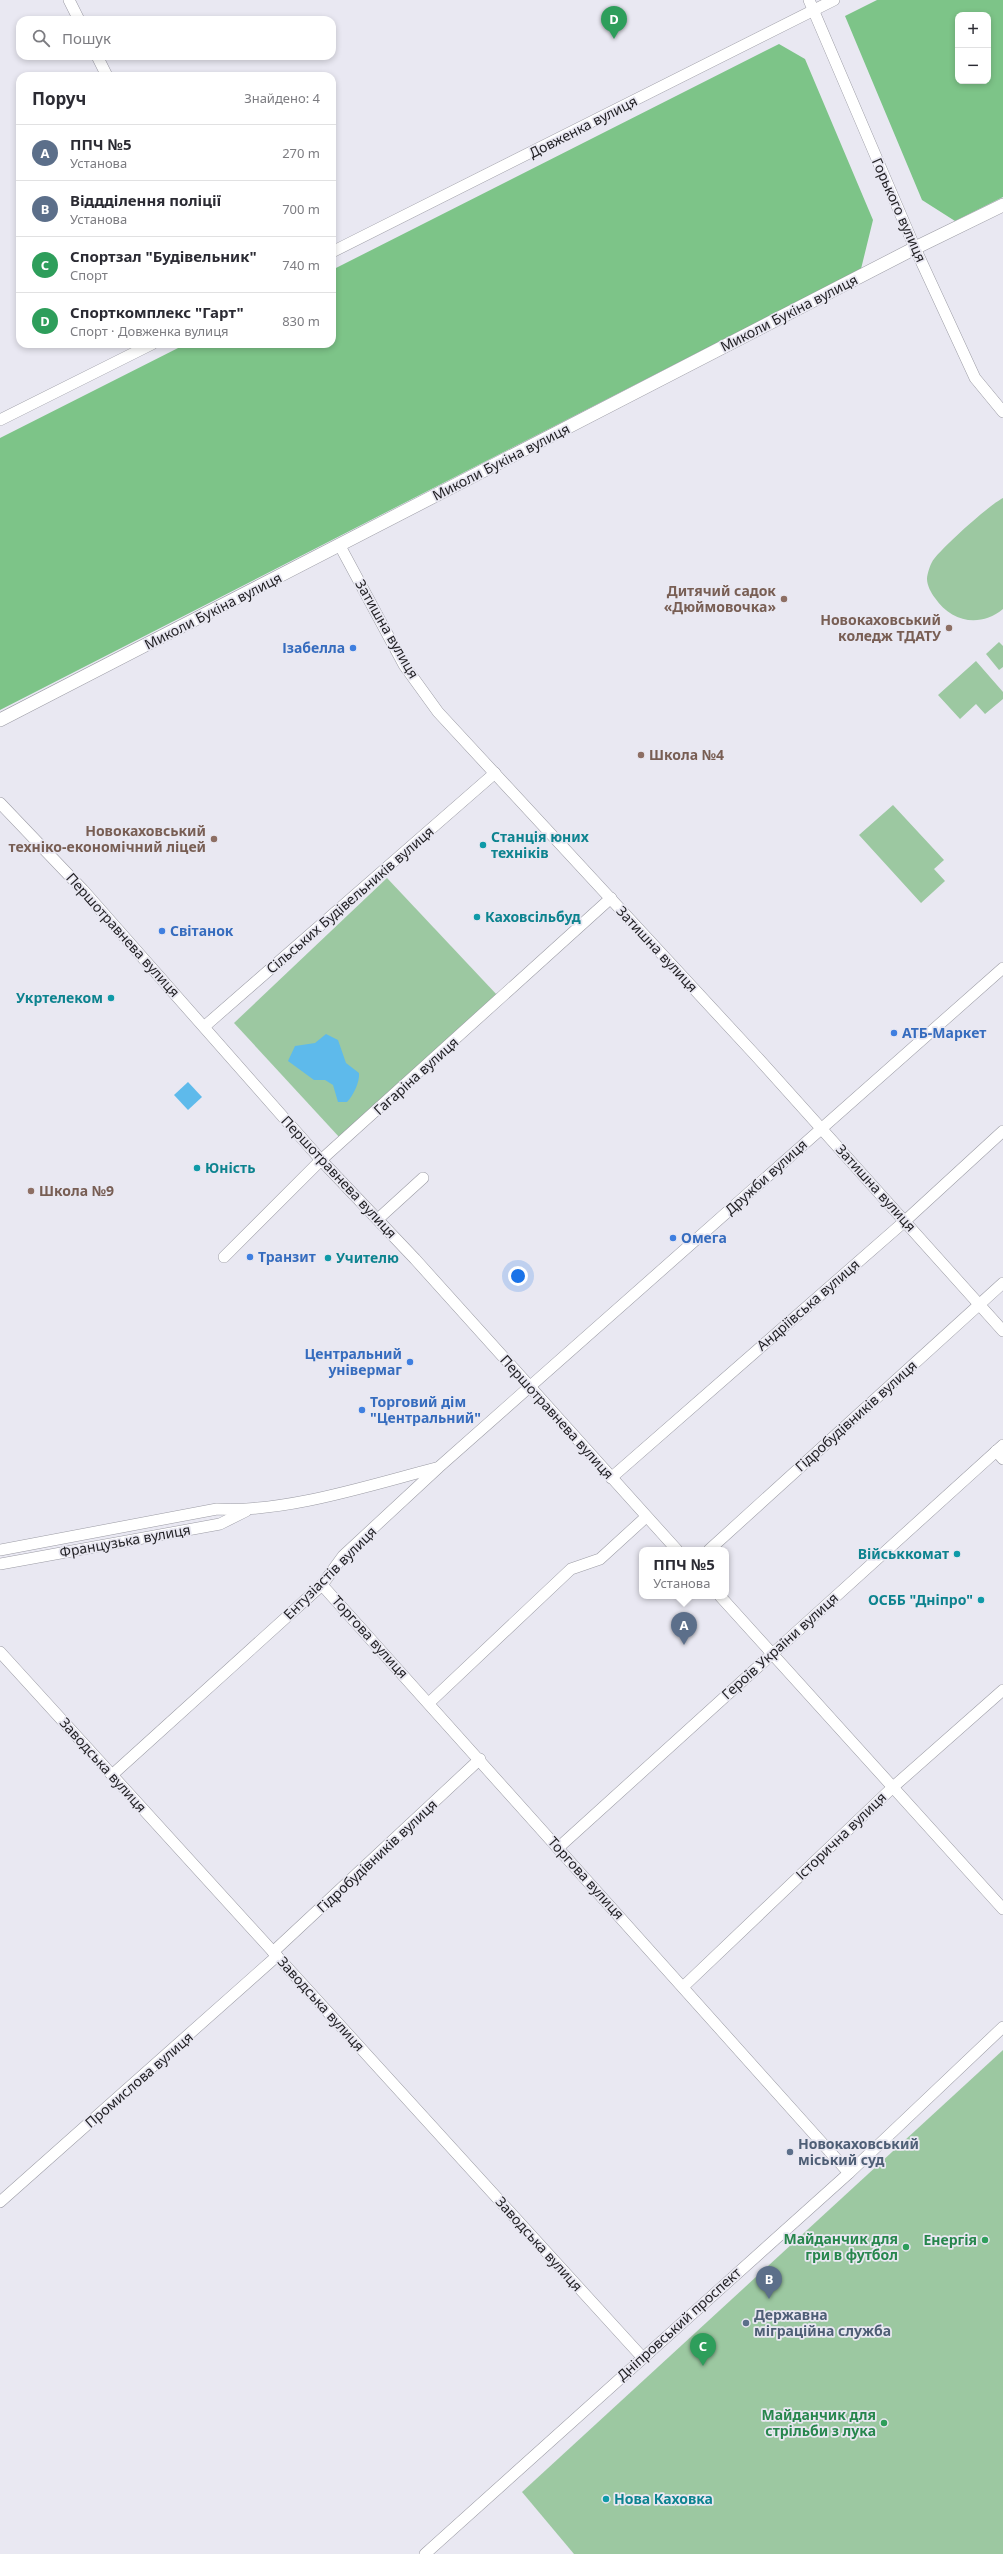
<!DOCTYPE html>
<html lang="uk">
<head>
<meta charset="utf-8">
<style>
	:root { --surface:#fff; --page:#f7f7f7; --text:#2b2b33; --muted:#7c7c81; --line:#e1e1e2; --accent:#6640b8 }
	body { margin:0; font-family:"Noto Sans",sans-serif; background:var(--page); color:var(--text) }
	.controls { position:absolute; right:12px; top:12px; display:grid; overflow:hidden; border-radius:8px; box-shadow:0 2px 6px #0003 }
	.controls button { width:36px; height:36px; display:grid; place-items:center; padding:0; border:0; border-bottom:1px solid var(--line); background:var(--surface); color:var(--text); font:20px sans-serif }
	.you { position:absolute; left:518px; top:1276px; width:14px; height:14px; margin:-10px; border:3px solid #fff; border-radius:50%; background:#1a73e8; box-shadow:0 0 0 6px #1a73e833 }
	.badge { display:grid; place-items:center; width:26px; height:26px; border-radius:50%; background:var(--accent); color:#fff; font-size:13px; font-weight:700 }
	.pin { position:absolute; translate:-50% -33px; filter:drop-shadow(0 1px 2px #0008) }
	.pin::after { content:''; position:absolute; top:21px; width:14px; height:12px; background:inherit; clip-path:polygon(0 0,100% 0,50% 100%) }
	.popup { position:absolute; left:639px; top:1547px; width:90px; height:52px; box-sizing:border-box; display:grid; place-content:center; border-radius:8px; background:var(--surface); filter:drop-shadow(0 1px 3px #0005); font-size:13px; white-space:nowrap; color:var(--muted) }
	.popup b { font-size:15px; color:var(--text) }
	.popup::after { content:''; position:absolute; left:50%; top:100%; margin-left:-8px; border:8px solid transparent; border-top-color:var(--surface) }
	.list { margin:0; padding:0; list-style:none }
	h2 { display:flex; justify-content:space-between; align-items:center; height:52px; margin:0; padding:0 16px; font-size:17px }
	h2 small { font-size:13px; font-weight:400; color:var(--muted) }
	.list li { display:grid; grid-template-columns:26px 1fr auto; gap:12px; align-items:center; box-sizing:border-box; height:56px; padding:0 16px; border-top:1px solid var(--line) }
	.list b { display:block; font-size:15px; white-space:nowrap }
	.list p { margin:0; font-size:13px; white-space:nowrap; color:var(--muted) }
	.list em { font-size:13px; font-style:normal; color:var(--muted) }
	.icon { flex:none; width:22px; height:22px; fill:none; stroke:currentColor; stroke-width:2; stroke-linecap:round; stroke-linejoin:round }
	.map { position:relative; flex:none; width:1003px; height:2554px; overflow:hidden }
	.search { position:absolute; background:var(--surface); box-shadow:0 2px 6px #0003; left:16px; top:16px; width:320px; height:44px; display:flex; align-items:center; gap:10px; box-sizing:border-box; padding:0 14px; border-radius:12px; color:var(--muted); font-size:15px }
	.panel { position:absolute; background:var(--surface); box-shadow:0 2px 6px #0003; left:16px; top:72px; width:320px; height:276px; border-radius:12px }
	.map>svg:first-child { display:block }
</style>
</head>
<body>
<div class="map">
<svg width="1003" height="2554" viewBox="0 0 1003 2554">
	<rect width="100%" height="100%" fill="#e9e8f2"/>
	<g fill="#9cc8a1">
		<path d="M1003,498V609C980,628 951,622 935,598C931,593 927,585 927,579C927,574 931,562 934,559C944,546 989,505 1003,498Z"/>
		<path d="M999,642L1003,646V667L999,670L986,654Z"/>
		<path d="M976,661L1003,692V699L985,714L976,704L960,719L938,695Z"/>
		<path d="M893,805L944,860L934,869L945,881L921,903L859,835Z"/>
		<path d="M387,878L498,996L340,1138L234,1023Z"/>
		<path d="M1003,2050V2554H574L522,2492Z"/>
	</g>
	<g fill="#7dc488" fill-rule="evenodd">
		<path d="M877,0H1003V197L955,221L922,200L845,16ZM958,15H988V81H958Z"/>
		<path d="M779,44L805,59L873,220L861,269L0,710V438L186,344H332V270Z"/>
	</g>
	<g fill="#5ebaeb">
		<path d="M326,1034L338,1040L346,1063L359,1073C360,1082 353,1096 347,1102H338L333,1085L325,1080H314L288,1061L295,1046L315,1043Z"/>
		<path d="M188,1082L202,1097L188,1110L174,1095Z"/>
	</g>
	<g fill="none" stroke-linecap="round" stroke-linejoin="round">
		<defs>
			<g id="minor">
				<path d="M69,0L79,20"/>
				<path d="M809,0L915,248L975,378L1003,412"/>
				<path d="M97,56L107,76"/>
				<path d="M332,252L834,0"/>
				<path d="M0,420L152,344"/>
				<path d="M340,546L404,665L438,712L757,1057L1003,1331"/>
				<path d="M0,803L83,890L321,1160L415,1259L677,1550"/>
				<path d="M205,1026L495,773"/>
				<path d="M378,1219L423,1178"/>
				<path d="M224,1257L321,1160L611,898"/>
				<path d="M996,1451L1003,1459"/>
				<path d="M611,1478L905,1221L1003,1131"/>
				<path d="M0,1550L217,1509C285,1513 370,1485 436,1468"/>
				<path d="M709,1550L1003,1283"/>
				<path d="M0,1564L220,1524L246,1511"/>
				<path d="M322,1585L849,2173"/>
				<path d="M720,1596L1003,1909"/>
				<path d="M0,1652L642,2357"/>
				<path d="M430,1702L571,1569L600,1559L646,1517"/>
				<path d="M112,1775L322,1585L343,1556L439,1467L1003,968"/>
				<path d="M558,1848L1003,1445"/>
				<path d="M273,1952L480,1759"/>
				<path d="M683,1987L892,1788L1003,1690"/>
				<path d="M0,2202L277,1956"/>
				<path d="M425,2554L849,2173L1003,2027"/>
			</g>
			<path id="tertiary" d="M0,720L915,248L1003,205"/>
		</defs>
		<use href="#minor" stroke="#9b9ba4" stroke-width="12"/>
		<use href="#tertiary" stroke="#9b9ba4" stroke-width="14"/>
		<use href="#minor" stroke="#fff" stroke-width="11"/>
		<use href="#tertiary" stroke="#fff" stroke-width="13"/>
	</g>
	<g fill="#8d6e63" stroke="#e9e8f2" stroke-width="1.5">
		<circle cx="784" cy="599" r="4"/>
		<circle cx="949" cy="628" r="4"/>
		<circle cx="641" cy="755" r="4"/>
		<circle cx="214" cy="839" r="4"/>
		<circle cx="31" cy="1191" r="4"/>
	</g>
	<g fill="#3f7fe0" stroke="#e9e8f2" stroke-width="1.5">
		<circle cx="353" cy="648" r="4"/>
		<circle cx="162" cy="931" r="4"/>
		<circle cx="894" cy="1033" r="4"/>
		<circle cx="673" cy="1238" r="4"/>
		<circle cx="250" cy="1257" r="4"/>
		<circle cx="410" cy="1362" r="4"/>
		<circle cx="362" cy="1410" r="4"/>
	</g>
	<g fill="#0f9aa8" stroke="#e9e8f2" stroke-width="1.5">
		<circle cx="483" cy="845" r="4"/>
		<circle cx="477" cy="917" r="4"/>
		<circle cx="111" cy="998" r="4"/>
		<circle cx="197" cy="1168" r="4"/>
		<circle cx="328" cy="1258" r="4"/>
		<circle cx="957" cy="1554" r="4"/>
		<circle cx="981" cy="1600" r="4"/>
		<circle cx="606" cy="2499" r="4"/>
	</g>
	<g fill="#5c6f8a" stroke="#e9e8f2" stroke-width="1.5">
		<circle cx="790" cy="2152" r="4"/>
		<circle cx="746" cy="2323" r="4"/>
	</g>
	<g fill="#2e9e5b" stroke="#e9e8f2" stroke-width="1.5">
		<circle cx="985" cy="2240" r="4"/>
		<circle cx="906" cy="2247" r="4"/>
		<circle cx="884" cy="2423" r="4"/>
	</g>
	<g text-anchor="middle" stroke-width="3.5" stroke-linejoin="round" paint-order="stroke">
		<g font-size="14" fill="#201f23" stroke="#e9e8f2">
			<text transform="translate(583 127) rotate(-27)" y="5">Довженка вулиця</text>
			<text transform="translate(899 210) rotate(66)" y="5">Горького вулиця</text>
			<text transform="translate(789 313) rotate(-27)" y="5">Миколи Букіна вулиця</text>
			<text transform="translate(501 462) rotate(-27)" y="5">Миколи Букіна вулиця</text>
			<text transform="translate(213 611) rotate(-27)" y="5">Миколи Букіна вулиця</text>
			<text transform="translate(387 629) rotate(60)" y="5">Затишна вулиця</text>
			<text transform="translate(350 900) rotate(-41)" y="5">Сільських Будівельників вулиця</text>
			<text transform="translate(123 935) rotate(48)" y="5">Першотравнева вулиця</text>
			<text transform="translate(657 949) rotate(47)" y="5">Затишна вулиця</text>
			<text transform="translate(416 1076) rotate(-42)" y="5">Гагаріна вулиця</text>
			<text transform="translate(339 1177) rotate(47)" y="5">Першотравнева вулиця</text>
			<text transform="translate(766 1177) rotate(-42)" y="5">Дружби вулиця</text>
			<text transform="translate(876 1188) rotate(48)" y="5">Затишна вулиця</text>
			<text transform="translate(808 1305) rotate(-41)" y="5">Андріївська вулиця</text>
			<text transform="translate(856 1416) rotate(-42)" y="5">Гідробудівників вулиця</text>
			<text transform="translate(557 1417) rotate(48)" y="5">Першотравнева вулиця</text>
			<text transform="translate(125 1541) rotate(-10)" y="5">Французька вулиця</text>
			<text transform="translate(330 1573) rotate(-45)" y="5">Ентузіастів вулиця</text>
			<text transform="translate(370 1637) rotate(48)" y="5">Торгова вулиця</text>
			<text transform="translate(780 1646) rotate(-42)" y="5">Героїв України вулиця</text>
			<text transform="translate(103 1765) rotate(48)" y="5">Заводська вулиця</text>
			<text transform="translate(841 1836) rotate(-44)" y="5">Історична вулиця</text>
			<text transform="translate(377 1856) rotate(-43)" y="5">Гідробудівників вулиця</text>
			<text transform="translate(586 1878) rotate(48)" y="5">Торгова вулиця</text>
			<text transform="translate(321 2004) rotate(48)" y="5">Заводська вулиця</text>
			<text transform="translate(139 2080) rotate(-41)" y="5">Промислова вулиця</text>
			<text transform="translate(539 2244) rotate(48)" y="5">Заводська вулиця</text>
			<text transform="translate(679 2324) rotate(-42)" y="5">Дніпровський проспект</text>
		</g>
		<g font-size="14" font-weight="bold" fill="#785e54" stroke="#e9e8f2" text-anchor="end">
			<text x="776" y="596">Дитячий садок<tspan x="776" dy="16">«Дюймовочка»</tspan></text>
			<text x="941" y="625">Новокаховський<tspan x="941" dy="16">коледж ТДАТУ</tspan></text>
			<text x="649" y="760" text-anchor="start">Школа №4</text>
			<text x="206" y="836">Новокаховський<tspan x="206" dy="16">техніко-економічний ліцей</tspan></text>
			<text x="39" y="1196" text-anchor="start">Школа №9</text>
		</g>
		<g font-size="14" font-weight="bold" fill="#366cbe" stroke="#e9e8f2" text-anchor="start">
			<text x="345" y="653" text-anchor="end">Ізабелла</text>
			<text x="170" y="936">Свiтанок</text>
			<text x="902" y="1038">АТБ-Маркет</text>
			<text x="681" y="1243">Омега</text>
			<text x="258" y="1262">Транзит</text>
			<text x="402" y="1359" text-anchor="end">Центральний<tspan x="402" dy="16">універмаг</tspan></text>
			<text x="370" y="1407">Торговий дім<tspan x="370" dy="16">"Центральний"</tspan></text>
		</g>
		<g font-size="14" font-weight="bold" fill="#0d838f" stroke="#e9e8f2" text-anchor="start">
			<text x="491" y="842">Станція юних<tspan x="491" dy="16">техніків</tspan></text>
			<text x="485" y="922">Каховсільбуд</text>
			<text x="103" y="1003" text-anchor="end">Укртелеком</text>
			<text x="205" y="1173">Юність</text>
			<text x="336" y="1263">Учителю</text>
			<text x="949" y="1559" text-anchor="end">Військкомат</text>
			<text x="973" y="1605" text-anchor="end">ОСББ "Днiпро"</text>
			<text x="614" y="2504">Нова Каховка</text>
		</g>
		<g font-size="14" font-weight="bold" fill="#4e5e75" stroke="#e9e8f2" text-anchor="start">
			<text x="798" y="2149">Новокаховський<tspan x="798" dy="16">міський суд</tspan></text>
			<text x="754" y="2320">Державна<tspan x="754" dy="16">міграційна служба</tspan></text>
		</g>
		<g font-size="14" font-weight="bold" fill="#27864d" stroke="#e9e8f2" text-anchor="end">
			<text x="898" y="2244">Майданчик для<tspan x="898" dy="16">гри в футбол</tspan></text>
			<text x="977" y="2245">Енергія</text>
			<text x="876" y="2420">Майданчик для<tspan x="876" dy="16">стрільби з лука</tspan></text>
		</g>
	</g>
</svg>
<div class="controls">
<button>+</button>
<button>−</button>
</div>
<div class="you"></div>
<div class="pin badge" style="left:684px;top:1645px;background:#5c6f8a">A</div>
<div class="popup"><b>ППЧ №5</b>Установа</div>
<div class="pin badge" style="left:769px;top:2299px;background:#5c6f8a">B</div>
<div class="pin badge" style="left:703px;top:2366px;background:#2e9e5b">C</div>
<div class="pin badge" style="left:614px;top:39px;background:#2e9e5b">D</div>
<div class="search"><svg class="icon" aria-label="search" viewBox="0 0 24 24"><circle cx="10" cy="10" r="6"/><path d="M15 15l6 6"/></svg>Пошук</div>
<section class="panel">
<h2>Поруч<small>Знайдено: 4</small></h2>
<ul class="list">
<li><span class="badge" style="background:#5c6f8a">A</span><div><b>ППЧ №5</b><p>Установа</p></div><em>270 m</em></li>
<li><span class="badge" style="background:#5c6f8a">B</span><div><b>Віддділення поліції</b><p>Установа</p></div><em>700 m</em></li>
<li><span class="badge" style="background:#2e9e5b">C</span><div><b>Спортзал &quot;Будівельник&quot;</b><p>Спорт</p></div><em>740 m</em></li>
<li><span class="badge" style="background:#2e9e5b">D</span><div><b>Спорткомплекс &quot;Гарт&quot;</b><p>Спорт · Довженка вулиця</p></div><em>830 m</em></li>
</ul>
</section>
</div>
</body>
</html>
